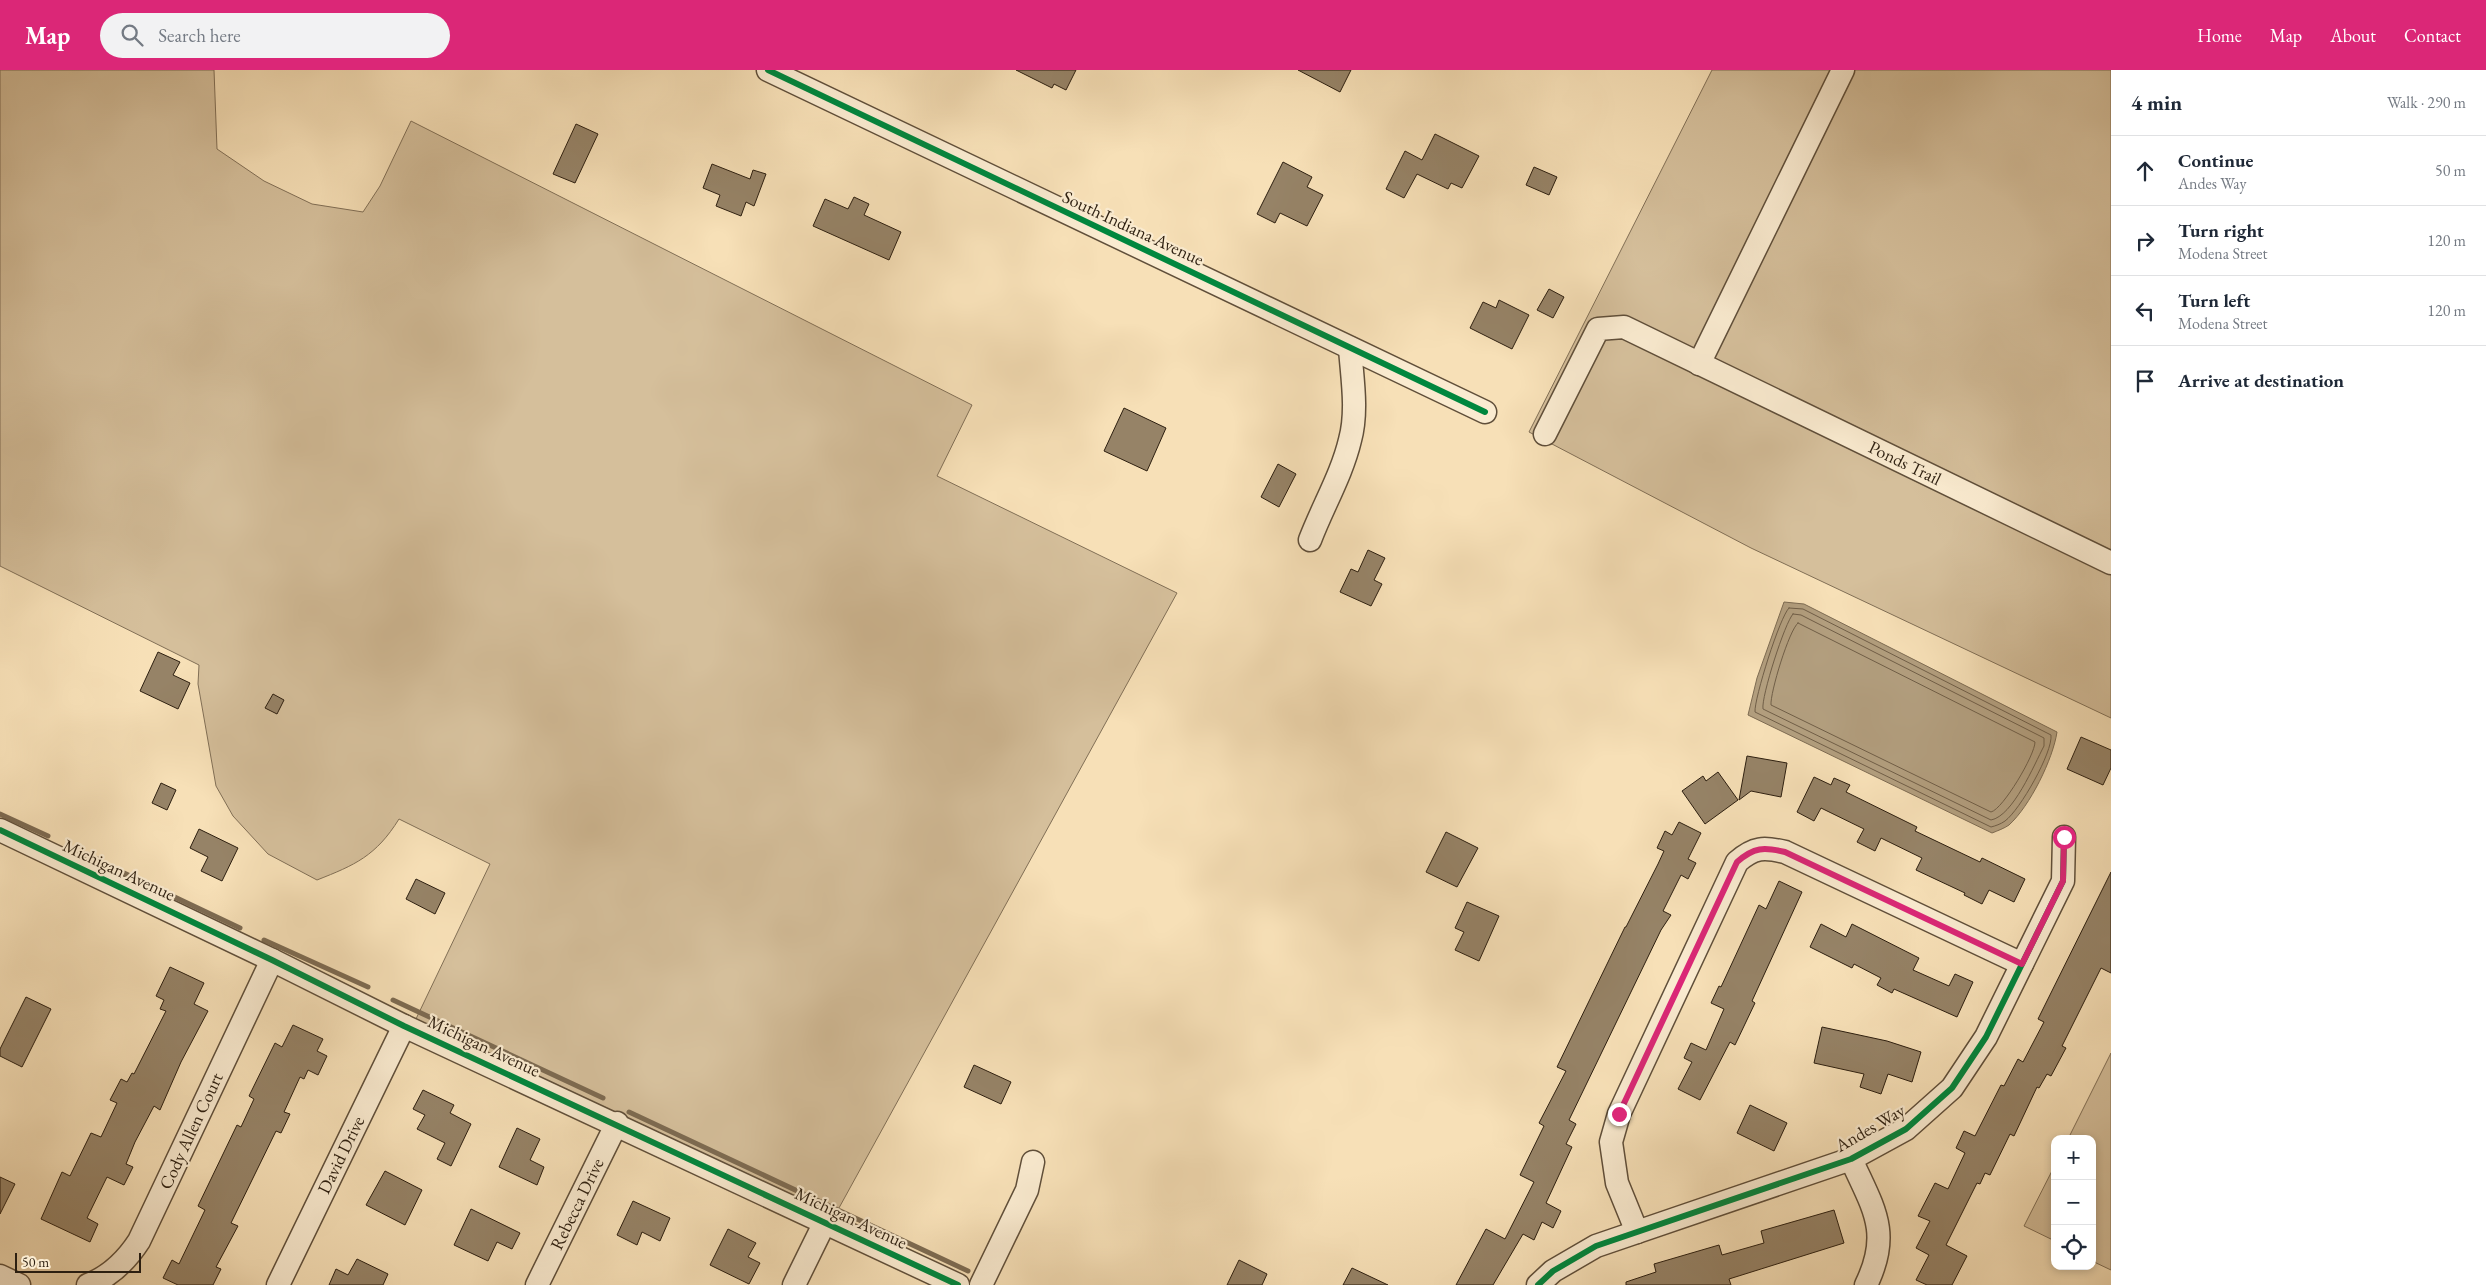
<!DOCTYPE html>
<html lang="en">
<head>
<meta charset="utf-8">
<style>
	:root { --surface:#fff; --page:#f2f2f3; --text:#1f2937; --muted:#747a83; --line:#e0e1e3; --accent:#db2777 }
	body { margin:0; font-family:"EB Garamond",serif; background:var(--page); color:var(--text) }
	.controls { position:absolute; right:15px; bottom:15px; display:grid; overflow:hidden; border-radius:10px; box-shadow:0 2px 8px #0003 }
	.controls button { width:45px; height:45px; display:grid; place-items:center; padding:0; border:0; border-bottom:1px solid var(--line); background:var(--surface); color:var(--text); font:25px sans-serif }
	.scale { position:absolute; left:15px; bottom:12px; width:126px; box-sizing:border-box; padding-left:5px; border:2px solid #2d1f10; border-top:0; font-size:14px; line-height:18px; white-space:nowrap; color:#2d1f10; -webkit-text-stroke:4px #faebd0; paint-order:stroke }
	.stop { position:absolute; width:15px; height:15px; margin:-11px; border:4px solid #db2777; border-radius:50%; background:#fff }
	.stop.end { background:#db2777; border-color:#fff; box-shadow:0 1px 5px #0008 }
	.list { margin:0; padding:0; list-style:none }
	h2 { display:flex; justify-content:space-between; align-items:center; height:65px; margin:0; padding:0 20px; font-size:21px }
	h2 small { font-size:16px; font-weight:400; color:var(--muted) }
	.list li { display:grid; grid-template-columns:32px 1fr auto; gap:15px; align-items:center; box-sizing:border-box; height:70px; padding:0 20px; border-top:1px solid var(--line) }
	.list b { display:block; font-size:19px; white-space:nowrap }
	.list p { margin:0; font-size:16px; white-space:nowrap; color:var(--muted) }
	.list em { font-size:16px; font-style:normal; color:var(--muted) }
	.icon { flex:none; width:28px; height:28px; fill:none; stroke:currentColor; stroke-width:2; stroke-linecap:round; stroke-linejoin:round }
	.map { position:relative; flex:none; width:2111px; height:1215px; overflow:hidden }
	header { display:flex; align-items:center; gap:30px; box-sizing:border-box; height:70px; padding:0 25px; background:var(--accent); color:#fff }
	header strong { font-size:24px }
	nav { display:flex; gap:28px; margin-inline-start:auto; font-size:18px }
	.search { width:350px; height:45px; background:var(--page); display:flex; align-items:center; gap:12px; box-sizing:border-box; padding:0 18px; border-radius:28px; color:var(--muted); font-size:19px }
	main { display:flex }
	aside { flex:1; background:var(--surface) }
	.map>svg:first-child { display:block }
</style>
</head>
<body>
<header>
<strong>Map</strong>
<div class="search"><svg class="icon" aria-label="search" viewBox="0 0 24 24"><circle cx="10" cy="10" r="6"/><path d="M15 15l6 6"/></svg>Search here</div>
<nav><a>Home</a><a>Map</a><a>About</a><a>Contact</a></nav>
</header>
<main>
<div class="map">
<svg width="2111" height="1215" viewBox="0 0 2111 1215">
	<rect width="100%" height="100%" fill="#f7e0b7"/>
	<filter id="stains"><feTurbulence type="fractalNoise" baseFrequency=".004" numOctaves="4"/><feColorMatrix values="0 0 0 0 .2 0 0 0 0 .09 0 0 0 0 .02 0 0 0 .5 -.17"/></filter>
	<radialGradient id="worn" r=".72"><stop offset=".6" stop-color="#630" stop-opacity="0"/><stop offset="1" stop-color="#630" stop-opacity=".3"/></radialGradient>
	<g fill="#d5bf9b" stroke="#816f56">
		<path d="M0,0H214L217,79L264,111L312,134L363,142L380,116L411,51L972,335L937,406L1177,523L834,1147L415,951L490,794L399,749C376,786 355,795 317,810L268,784L233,746L216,716L198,614L199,595L0,496Z"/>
		<path d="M1712,0H2111V648L1751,478L1529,362Z"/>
		<path d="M2111,983V1200L2092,1191V1069H2068Z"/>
		<path d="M2055,1095V1171L2024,1156Z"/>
	</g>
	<path fill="#b29e7e" stroke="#7d6b52" d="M1784,532L1804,534L2057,662C2053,689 2030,736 2009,755C2005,758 1997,761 1992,763L1748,645L1757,608Z"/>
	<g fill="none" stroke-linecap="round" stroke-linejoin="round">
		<g stroke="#705e47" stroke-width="1">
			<path d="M1789,538L1803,539L2051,665C2053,682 2020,740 2005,751C2001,754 1995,756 1991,757L1755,642C1754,629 1780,546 1789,538Z"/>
			<path d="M1793,544L1801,545L2044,668V676C2034,695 2013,746 1991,750L1763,639C1761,627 1785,552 1793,544Z"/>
			<path d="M1798,553L2035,672C2035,685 2003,739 1991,742L1771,635C1770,623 1789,560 1798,553Z"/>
		</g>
		<g stroke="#7d6b52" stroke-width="5">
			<path d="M0,744L48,766"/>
			<path d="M76,780L98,789"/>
			<path d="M124,803L240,858"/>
			<path d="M264,870L368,917"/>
			<path d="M393,930L603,1028"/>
			<path d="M629,1042L968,1201"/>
		</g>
	</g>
	<g fill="#968367" stroke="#2d1f10">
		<path d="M1016,0H1076L1066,20L1054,14L1052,18Z"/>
		<path d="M1298,0H1351L1340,22Z"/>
		<path d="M576,54L598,64L575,113L553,104Z"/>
		<path d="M1435,64L1479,86L1462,118L1451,113L1448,119L1417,104L1404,128L1386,119L1405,81L1422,90Z"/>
		<path d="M1283,92L1312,107L1307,117L1323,125L1307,156L1280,143L1275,153L1257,144Z"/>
		<path d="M712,94L750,109L753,100L766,104L754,136L746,132L741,146L716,136L720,125L703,118Z"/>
		<path d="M1534,97L1557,107L1549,125L1526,115Z"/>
		<path d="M854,127L869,134L864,145L901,162L889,190L813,156L825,129L848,139Z"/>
		<path d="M1549,219L1564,227L1553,248L1537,240Z"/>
		<path d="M1499,230L1529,245L1512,279L1470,258L1483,232L1496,238Z"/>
		<path d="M1124,338L1166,358L1147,401L1104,381Z"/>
		<path d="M1278,394L1296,404L1279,437L1261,427Z"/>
		<path d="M1368,480L1385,488L1374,510L1382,514L1371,536L1340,522L1351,499L1358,502Z"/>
		<path d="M158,582L180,592L173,605L190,613L178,639L140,621Z"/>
		<path d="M273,624L284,630L277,644L265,638Z"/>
		<path d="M2081,667L2111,680V698L2103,715L2067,699Z"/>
		<path d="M1747,686L1787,693L1781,727L1751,721L1739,730Z"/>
		<path d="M1718,702L1738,730L1705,754L1682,721L1703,706L1706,711Z"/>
		<path d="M1814,707L1831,715L1834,708L1850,715L1846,722L1917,757L1915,761L1980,792L1982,788L2025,809L2014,832L1989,820L1982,834L1964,825L1965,823L1916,800L1922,788L1881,768L1875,781L1857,772L1864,759L1821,738L1814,751L1797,742Z"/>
		<path d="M161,713L176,720L167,740L152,733Z"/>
		<path d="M1679,752L1701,763L1688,789L1696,793L1688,809L1681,805L1663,841L1671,845L1661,860L1569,1050L1576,1054L1566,1074L1572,1077L1546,1133L1561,1141L1553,1158L1542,1152L1534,1170L1523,1164L1493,1215H1456L1486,1159L1505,1169L1534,1112L1520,1105L1544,1056L1539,1053L1566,1001L1557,997L1625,857H1626L1658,794L1664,781L1657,778L1665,761L1672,765Z"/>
		<path d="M199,759L238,778L222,811L201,801L208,787L190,778Z"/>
		<path d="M1446,762L1478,778L1457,817L1426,802Z"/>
		<path d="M2111,802V903L2101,898L2062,976L2066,978L2051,1006L2047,1004L2039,1018L2037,1017L2014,1066L2010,1064L1990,1105L1985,1103L1980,1114L1977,1113L1946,1175L1967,1186L1952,1215H1927L1916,1210L1929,1185L1916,1178L1930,1151L1918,1146L1935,1113L1948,1119L1965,1083L1956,1078L1964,1061L1975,1066L2001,1015L2004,1016L2018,989L2023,992L2044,952L2038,949Z"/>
		<path d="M416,809L445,823L435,844L406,829Z"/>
		<path d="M1779,811L1802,822L1752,931L1755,933L1735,975L1730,972L1700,1030L1678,1019L1692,992L1684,988L1691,973L1706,980L1724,939L1711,933L1719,916L1721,917L1759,835L1766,839Z"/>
		<path d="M1467,832L1499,846L1479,891L1455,880L1464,862L1455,858Z"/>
		<path d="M1821,854L1846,867L1852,854L1919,888L1913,900L1949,916L1955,904L1973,912L1957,947L1894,919L1892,923L1877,915L1881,908L1854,894L1852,898L1810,877Z"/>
		<path d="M170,897L204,913L194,934L208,941L181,992L160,1040L154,1036L135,1072L126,1094L133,1097L124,1115L107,1107L87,1148L98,1154L90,1172L41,1149L62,1102L70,1106L91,1063L101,1067L117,1033L110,1030L121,1009L127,1012L132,1003L134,1004L166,941L160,939L164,930L156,926Z"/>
		<path d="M26,927L51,939L22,997L0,986V979Z"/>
		<path d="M293,955L323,969L317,981L327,986L318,1005L308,1000L304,1009L300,1007L284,1042L290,1044L281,1063L276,1061L231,1153L238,1156L216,1197L221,1199L213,1215H178L163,1208L172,1190L179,1194L205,1140L198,1136L237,1055L241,1057L254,1029L249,1026L275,973L282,977Z"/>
		<path d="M1822,957L1887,971L1921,982L1912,1012L1888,1004L1881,1024L1860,1017L1864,1004L1814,993Z"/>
		<path d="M974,995L1011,1012L1001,1034L964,1017Z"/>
		<path d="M423,1020L454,1035L450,1043L471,1054L451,1096L437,1089L445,1073L417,1059L425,1045L413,1039Z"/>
		<path d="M1750,1035L1787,1053L1774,1081L1737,1063Z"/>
		<path d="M517,1058L540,1069L530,1090L544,1097L537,1115L499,1097Z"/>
		<path d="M385,1101L422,1120L405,1155L366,1135Z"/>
		<path d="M0,1107L15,1114L0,1144Z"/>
		<path d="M633,1131L670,1148L660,1171L642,1162L637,1175L617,1165Z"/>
		<path d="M471,1139L520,1163L512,1179L497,1172L488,1191L454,1175Z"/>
		<path d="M1834,1140L1844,1173L1729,1209L1731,1215H1626V1212L1656,1202L1654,1194L1719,1175L1722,1185L1764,1173L1761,1161Z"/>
		<path d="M728,1159L756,1173L748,1187L760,1193L749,1214L710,1195Z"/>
		<path d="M357,1189L388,1204L383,1215H329L336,1199L348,1205Z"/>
		<path d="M1239,1190L1267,1204L1262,1215H1227Z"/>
		<path d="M1352,1198L1388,1215H1343Z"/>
	</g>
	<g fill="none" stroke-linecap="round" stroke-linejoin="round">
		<defs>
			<g id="minor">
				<path d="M768,0L1485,342"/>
				<path d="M1699,294L1843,0"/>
				<path d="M1545,364L1598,259L1624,257L2111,493"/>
				<path d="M1310,470C1323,436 1342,404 1350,370C1358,341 1352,307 1350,278"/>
				<path d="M0,760L272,890L404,956L958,1215"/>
				<path d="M1851,1089C1873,1138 1892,1162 1866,1215"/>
				<path d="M1637,1162L1617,1113L1611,1072L1619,1044L1737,792C1754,777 1764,777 1785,782L2022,894"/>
				<path d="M0,1206L19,1215"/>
				<path d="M88,1215C111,1206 126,1191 139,1171L272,890"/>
				<path d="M278,1215L404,956"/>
				<path d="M537,1215L617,1053"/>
				<path d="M794,1215L825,1152"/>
				<path d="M981,1215L1027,1120L1033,1092"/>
				<path d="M1538,1215L1553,1201L1596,1176L1851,1089L1906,1059L1952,1018L1986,967L2063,811L2064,767"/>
			</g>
		</defs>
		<use href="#minor" stroke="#604f3a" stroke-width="25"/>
		<use href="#minor" stroke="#faebd0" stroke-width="22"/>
		<defs>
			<g id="cycleway">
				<path d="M768,0L1485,342"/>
				<path d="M0,760L272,890L404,956L958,1215"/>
				<path d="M1538,1215L1553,1201L1596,1176L1851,1089L1906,1059L1952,1018L1986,967L2063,811L2064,767"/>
			</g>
		</defs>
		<use href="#cycleway" stroke="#faebd0" stroke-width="9"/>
		<use href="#cycleway" stroke="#00873e" stroke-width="6"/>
	</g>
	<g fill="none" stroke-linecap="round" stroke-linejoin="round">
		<path stroke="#db2777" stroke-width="6" d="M1619,1044L1737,792C1754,777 1764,777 1785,782L2022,894L2063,811L2064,767"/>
	</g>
	<g text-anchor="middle" stroke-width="4.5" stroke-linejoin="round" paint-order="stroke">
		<g font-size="18" fill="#2d1f10" stroke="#faebd0">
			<text transform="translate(1133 158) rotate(25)" y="6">South Indiana Avenue</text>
			<text transform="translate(1905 393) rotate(26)" y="6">Ponds Trail</text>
			<text transform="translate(119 800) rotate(25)" y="6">Michigan Avenue</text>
			<text transform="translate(484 976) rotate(25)" y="6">Michigan Avenue</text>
			<text transform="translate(1870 1058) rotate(-30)" y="6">Andes Way</text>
			<text transform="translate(191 1061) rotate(-65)" y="6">Cody Allen Court</text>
			<text transform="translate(341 1085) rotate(-64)" y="6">David Drive</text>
			<text transform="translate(577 1134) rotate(-64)" y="6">Rebecca Drive</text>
			<text transform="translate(851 1148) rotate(25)" y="6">Michigan Avenue</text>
		</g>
	</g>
	<rect width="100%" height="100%" filter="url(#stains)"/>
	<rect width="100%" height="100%" fill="url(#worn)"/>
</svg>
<div class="controls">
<button>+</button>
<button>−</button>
<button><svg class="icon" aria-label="locate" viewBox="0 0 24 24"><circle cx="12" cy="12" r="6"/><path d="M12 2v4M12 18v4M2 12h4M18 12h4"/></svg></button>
</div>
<div class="scale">50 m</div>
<div class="stop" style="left:2064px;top:767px"></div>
<div class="stop end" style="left:1619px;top:1044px"></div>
</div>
<aside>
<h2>4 min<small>Walk · 290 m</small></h2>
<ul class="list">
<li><svg class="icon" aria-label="ahead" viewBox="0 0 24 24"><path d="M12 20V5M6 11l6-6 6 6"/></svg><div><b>Continue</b><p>Andes Way</p></div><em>50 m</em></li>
<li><svg class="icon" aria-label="right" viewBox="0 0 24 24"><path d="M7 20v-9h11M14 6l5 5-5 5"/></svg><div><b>Turn right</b><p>Modena Street</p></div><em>120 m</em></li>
<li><svg class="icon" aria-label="left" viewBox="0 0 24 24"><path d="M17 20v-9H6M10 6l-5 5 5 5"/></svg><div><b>Turn left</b><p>Modena Street</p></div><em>120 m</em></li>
<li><svg class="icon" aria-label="arrive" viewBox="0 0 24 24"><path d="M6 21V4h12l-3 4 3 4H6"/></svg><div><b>Arrive at destination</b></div></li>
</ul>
</aside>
</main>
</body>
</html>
